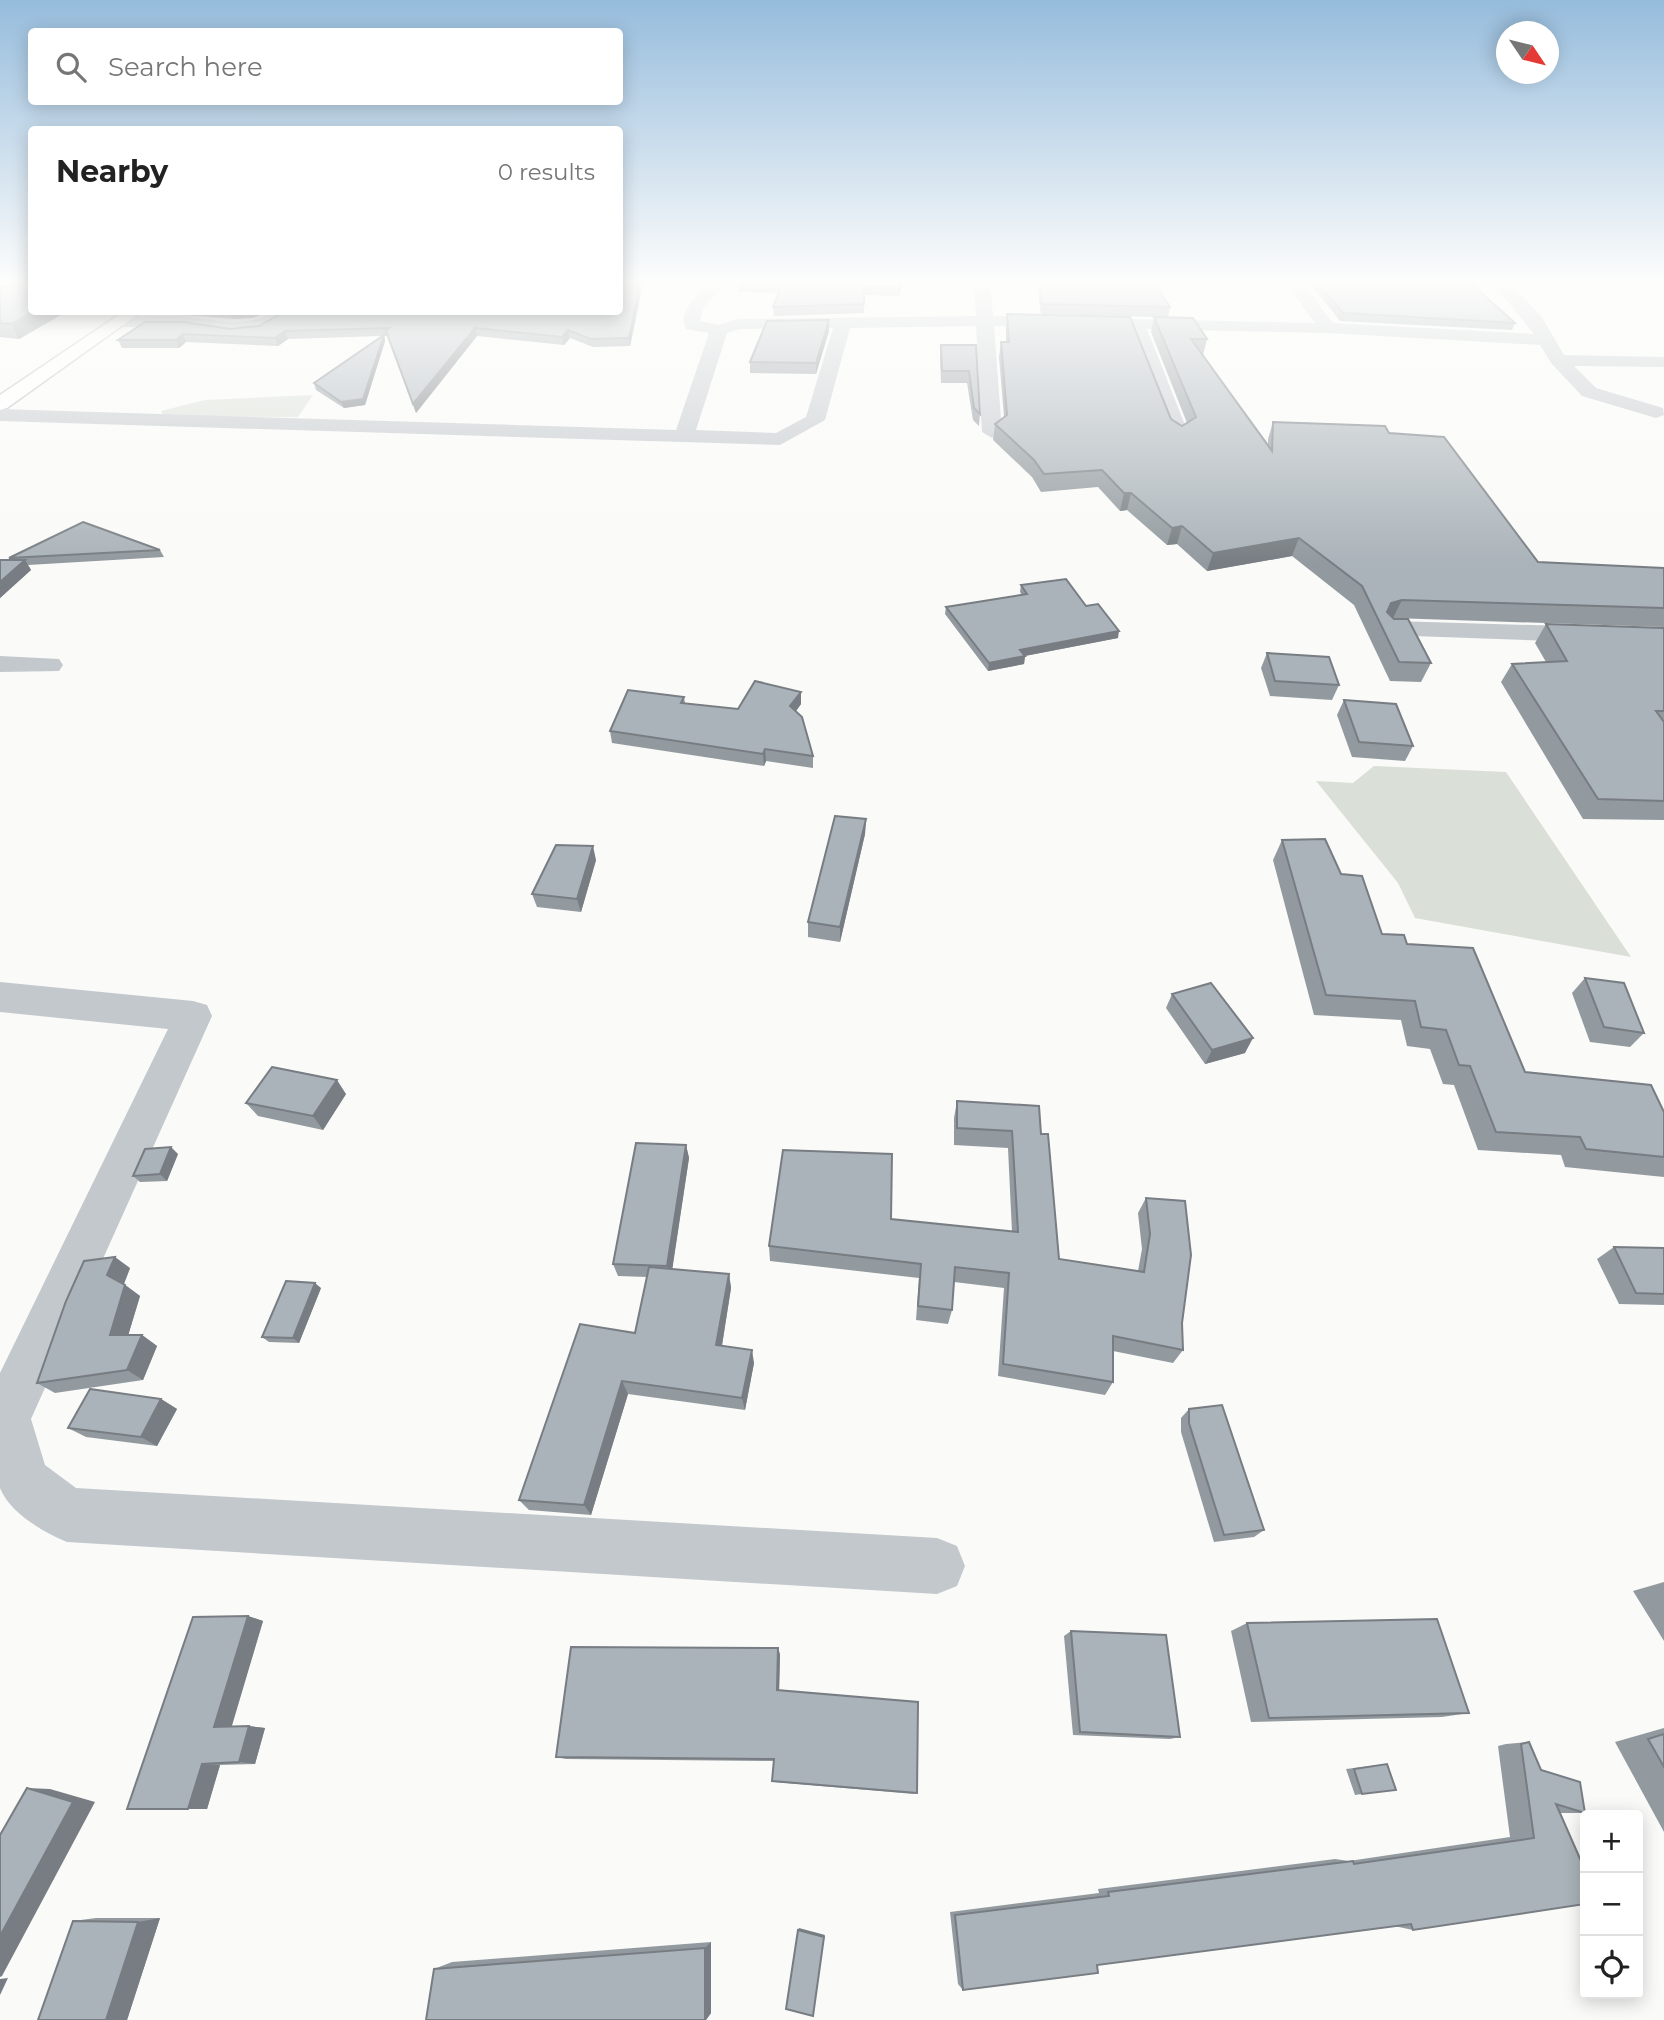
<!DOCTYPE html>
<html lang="en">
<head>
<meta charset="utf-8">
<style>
	:root { --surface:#fff; --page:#f6f6f6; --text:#222; --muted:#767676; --line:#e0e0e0 }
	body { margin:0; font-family:Montserrat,sans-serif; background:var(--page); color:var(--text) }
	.controls { position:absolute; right:21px; bottom:21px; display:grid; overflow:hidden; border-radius:7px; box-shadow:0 4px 18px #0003 }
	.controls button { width:63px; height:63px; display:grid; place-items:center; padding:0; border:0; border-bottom:2px solid var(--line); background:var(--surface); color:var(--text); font:35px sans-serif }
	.compass { position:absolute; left:1496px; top:21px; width:63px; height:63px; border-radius:50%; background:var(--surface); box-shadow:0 4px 18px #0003; rotate:125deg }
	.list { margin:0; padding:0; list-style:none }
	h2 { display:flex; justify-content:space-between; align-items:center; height:91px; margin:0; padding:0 28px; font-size:30px }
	h2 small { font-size:23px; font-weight:400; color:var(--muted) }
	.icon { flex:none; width:38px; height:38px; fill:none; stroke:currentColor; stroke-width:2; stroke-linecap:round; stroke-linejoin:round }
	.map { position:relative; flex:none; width:1664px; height:2020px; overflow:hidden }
	.search { position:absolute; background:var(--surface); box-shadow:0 4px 18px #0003; left:28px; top:28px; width:595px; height:77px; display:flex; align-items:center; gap:18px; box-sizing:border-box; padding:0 24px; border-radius:7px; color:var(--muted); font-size:26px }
	.panel { position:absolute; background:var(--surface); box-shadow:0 4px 18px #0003; left:28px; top:126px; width:595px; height:189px; border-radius:7px }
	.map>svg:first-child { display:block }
</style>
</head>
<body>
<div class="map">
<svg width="1664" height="2020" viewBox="0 0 1664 2020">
	<rect width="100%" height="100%" fill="#fafaf8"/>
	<g fill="#dadfd7">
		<path d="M313,395L298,417L164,416L161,411L205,400Z"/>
		<path d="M1374,766L1506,772L1631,957L1415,918L1398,883L1316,781L1353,783Z"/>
	</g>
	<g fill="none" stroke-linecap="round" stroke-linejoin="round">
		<defs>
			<path id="secondary" d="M123,312H141L7,408L0,410V395Z"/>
			<path id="highway" d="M1649,281H1664V291Z"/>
		</defs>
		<use href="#secondary" stroke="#b3babf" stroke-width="3"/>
		<use href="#highway" stroke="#b4b9bd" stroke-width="3"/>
		<g fill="#c3c8cc" fill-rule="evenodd">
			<path d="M711,281H728L704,307L700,321L718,325L739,319L976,316L974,281H990L993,316L1315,323L1285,281H1301L1333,323L1534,334L1491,281H1507L1541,316L1564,355L1664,357V367L1574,366L1596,388L1663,408L1664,415L1656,418L1582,396L1552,364L1540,345L1328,333L1147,329L1189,435L1179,441L1169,435L1129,329L994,326L1002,432L992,438L982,432L976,326L850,328L825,420L780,445L0,421V409L676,430L709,333L686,329L683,319L690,303ZM833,328L806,417L776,433L696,430L727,333L740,329Z"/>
			<path d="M276,312H296L262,331L234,334L188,327H118L110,322L118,317C142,317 166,315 190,317C226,321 241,328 276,312Z"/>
			<path d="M1394,621L1664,629V645L1385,635L1381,629L1385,623Z"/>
			<path d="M0,656L59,659L63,665L59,671L0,672Z"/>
			<path d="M0,982L193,1001L207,1005L212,1016L31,1419L45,1465L76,1488L937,1538L957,1546L965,1566L957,1586L937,1594L67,1542C43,1532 10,1513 0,1488V1373L168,1029L0,1012Z"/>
		</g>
		<use href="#secondary" fill="#fff" fill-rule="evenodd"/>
		<use href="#highway" fill="#fff" fill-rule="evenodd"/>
	</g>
	<g fill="#929a9f">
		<path d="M641,281L642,288L630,346L593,347L570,338L564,345L477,336L416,413L388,336H384L385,341L365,405L344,408L316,390L314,383L381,336L288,339L278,346L186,342L179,348H122L118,340L259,326L499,312Z"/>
		<path d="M740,281H903L899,296L864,295V313L774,316L773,307L779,293L739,292V283Z"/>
		<path d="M1043,281H1153L1170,307L1168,317L1207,339L1203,355H1202L1268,444V439L1273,422L1389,433L1538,562L1664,568V627L1393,618L1431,663L1421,682L1390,681L1354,605L1292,556L1207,571L1177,544L1167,545L1127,510L1120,511L1098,487L1041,492L1032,477L993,440L995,424L1004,417L999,357L1001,342H1006V329L1007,314L1182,426L1187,423L1151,332L1154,317L1041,314L1038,292L1040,283H1043Z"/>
		<path d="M1308,281H1468L1515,323L1512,330L1340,321Z"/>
		<path d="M0,288L32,312H66L19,339L0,337Z"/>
		<path d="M170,312H270L252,318L233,319L171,314Z"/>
		<path d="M829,320V331L816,374L750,373V362Z"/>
		<path d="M941,345H976L980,414L979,426L973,420L967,383H941L940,356Z"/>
		<path d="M160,550L164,557L28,565L31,570L0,598V560H10L9,558Z"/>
		<path d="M1021,585L1086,606L1118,638L1025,656L1024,664L988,671L945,614L946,607L1022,595L1020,592Z"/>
		<path d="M1546,624L1664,628V820L1583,819L1501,682L1512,664L1546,662L1535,643Z"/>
		<path d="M1267,653L1339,685L1332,700L1270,696L1261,668Z"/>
		<path d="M684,697L685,703L738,709L801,704L796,711L813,756V768L766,761L764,766L612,743L610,731Z"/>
		<path d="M1344,700L1413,746L1405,761L1352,757L1337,715Z"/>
		<path d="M866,819L865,834L840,942L808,937V922Z"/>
		<path d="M1282,840L1341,874L1382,934L1407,944L1525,1072L1664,1112V1177L1565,1167L1561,1155L1478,1150L1454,1085L1443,1084L1430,1049L1407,1046L1401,1020L1314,1015L1273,860Z"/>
		<path d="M596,860L581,912L537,907L532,894Z"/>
		<path d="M1585,978L1644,1033L1630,1047L1590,1042L1572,993Z"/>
		<path d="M1172,994L1245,1053L1205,1064L1166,1008Z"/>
		<path d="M346,1094L323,1130L258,1116L246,1103Z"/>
		<path d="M957,1101L1041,1134L1059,1259L1138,1271L1142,1249L1138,1213L1146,1198L1182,1323L1183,1350L1173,1363L1113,1351V1382L1105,1395L998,1376L1004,1288L954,1282L952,1310L948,1324L916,1320L919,1278L770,1261L769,1246L891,1219L1012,1232L1008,1148L954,1145V1118Z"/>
		<path d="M686,1145L689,1158L672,1269L729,1274L731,1288L722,1345L754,1363L745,1410L628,1394L591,1515L529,1510L519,1500L635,1333L647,1277L618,1276L613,1264Z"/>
		<path d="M178,1154L167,1181L140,1182L133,1176Z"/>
		<path d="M1614,1247L1664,1248V1305L1619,1304L1597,1259Z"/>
		<path d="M130,1268L124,1284L140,1296L128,1335H142L157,1346L143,1380L55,1393L37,1383Z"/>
		<path d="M321,1288L299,1343L269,1342L262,1337Z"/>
		<path d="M161,1399L177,1409L157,1446L86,1437L68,1428Z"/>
		<path d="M1189,1409L1264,1530L1254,1537L1214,1542L1181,1432V1418Z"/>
		<path d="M1664,1582V1641L1633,1591Z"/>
		<path d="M248,1616L263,1621L231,1726H249L265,1728L255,1764L220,1765L207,1809H127Z"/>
		<path d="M1247,1623L1469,1713L1442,1717L1251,1722L1231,1631Z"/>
		<path d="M1071,1631L1180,1737L1170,1739L1073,1735L1064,1636Z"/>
		<path d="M780,1654L779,1690L917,1793L914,1794L775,1782L772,1781L774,1761L566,1759L556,1757Z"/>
		<path d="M1664,1728V1832L1615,1742Z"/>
		<path d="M1529,1742L1541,1770L1585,1813H1560L1585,1870L1413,1930L1394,1926L1097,1965L963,1990L958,1984L950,1912L1099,1893L1098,1889L1335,1859L1349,1861L1510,1837L1498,1746L1506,1744Z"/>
		<path d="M1387,1764L1362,1794L1355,1795L1346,1769Z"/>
		<path d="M96,1918H160L127,2020H38L73,1921Z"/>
		<path d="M711,1942V2013L706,2020H426L434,1969L452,1962Z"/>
	</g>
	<g fill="#777d82">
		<path d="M641,281L642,288L630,346L629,338Z"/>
		<path d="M901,281H903L899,296V288Z"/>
		<path d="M32,312H66L19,339L11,324Z"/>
		<path d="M230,312H270L252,318L233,319Z"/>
		<path d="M829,320V331L816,374V363Z"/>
		<path d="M475,328L477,336L416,413L413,404Z"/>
		<path d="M568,330L570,338L564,345L562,337Z"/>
		<path d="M285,331L288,339L278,346L275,338Z"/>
		<path d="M183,334L186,342L179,348L176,340Z"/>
		<path d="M384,335L385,341L365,405L344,408L341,402Z"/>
		<path d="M1124,493H1131L1127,510L1120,511Z"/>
		<path d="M1182,526L1177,544L1167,545L1172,528Z"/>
		<path d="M1299,538L1292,556L1207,571L1213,553Z"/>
		<path d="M25,560L31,570L0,598V582Z"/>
		<path d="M1402,600L1393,618L1383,622L1391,603Z"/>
		<path d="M1119,631L1118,638L1019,657L1020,650Z"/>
		<path d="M1025,656L1024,664L988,671L989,663Z"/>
		<path d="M801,692V704L791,718L790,706Z"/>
		<path d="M765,749L766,761L764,766L763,754Z"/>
		<path d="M866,819L865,834L840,942V927Z"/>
		<path d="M593,846L596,860L581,912L577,899Z"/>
		<path d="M1253,1038L1245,1053L1205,1064L1212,1050Z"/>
		<path d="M337,1080L346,1094L323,1130L313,1116Z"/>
		<path d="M686,1145L689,1158L671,1278L667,1266Z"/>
		<path d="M171,1147L178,1154L167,1181L160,1174Z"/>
		<path d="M115,1257L130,1268L123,1286L107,1275Z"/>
		<path d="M729,1274L731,1288L720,1358L716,1345Z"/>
		<path d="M315,1283L321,1288L299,1343L293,1338Z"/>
		<path d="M125,1285L140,1296L125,1346L110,1335Z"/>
		<path d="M142,1335L157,1346L143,1380L127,1370Z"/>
		<path d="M752,1350L754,1363L745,1410L742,1398Z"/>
		<path d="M622,1381L628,1394L591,1515L584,1505Z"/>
		<path d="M161,1399L177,1409L157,1446L141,1437Z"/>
		<path d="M248,1616L263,1621L231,1729L214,1727Z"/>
		<path d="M778,1648L780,1654L779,1695L777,1690Z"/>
		<path d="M249,1726L265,1728L255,1764L239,1762Z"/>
		<path d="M202,1764L220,1765L207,1809H188Z"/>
		<path d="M27,1788L50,1789L95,1802L2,1976L0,1977V1936Z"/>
		<path d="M160,1918L127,2020H106L138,1922Z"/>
		<path d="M799,1928L825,1935L824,1937L798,1930Z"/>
		<path d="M711,1942V2013L706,2020H705V1948Z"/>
		<path d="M8,1978L0,1995V1979Z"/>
	</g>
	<g fill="#aab3b9" stroke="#777d82" stroke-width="2">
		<path d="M620,281H641L629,338L591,339L568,330L562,337L475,328L413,404L386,331L389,328L285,331L275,338L183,334L176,340H118L145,322H184L230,329L259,326L284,312H620Z"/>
		<path d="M740,281H901L899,288L864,287V304L773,307L782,284L739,283Z"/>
		<path d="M1045,281H1153L1170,307L1042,304L1040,283H1045Z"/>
		<path d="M1316,281H1468L1515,323L1343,313Z"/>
		<path d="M9,284H32V312L11,324L0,323V288Z"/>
		<path d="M1007,314L1130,317L1171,419L1182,426L1196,417L1154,317L1193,318L1207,339H1191L1272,451L1273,422L1385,426L1389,433L1444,437L1538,562L1664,568V608L1402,600L1391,603L1387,612L1394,619H1408L1431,663L1399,662L1362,586L1299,538L1213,553L1182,526L1172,528L1131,493H1124L1102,470L1044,474L1034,460L995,424L1007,415L1001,342H1009Z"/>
		<path d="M829,320L816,363L750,362L767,321Z"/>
		<path d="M384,335L363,399L341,402L314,383Z"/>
		<path d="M941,345H976L980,414L974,408L969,371H942Z"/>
		<path d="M83,522L160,550L9,558Z"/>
		<path d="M0,560H25L0,582Z"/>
		<path d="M1066,579L1086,606L1098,604L1119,631L1020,650L1025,656L989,663L946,607L1027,594L1021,585Z"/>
		<path d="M1546,624L1664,628V711H1656L1664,722V801L1598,799L1512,664L1567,661Z"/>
		<path d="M1267,653L1329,657L1339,685L1275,681Z"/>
		<path d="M755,681L801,692L790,706L802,717L813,756L765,749L763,754L610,731L628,690L684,697L681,703L738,709Z"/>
		<path d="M1344,700L1396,704L1413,746L1359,742Z"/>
		<path d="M835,816L866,819L840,927L808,922Z"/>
		<path d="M1325,839L1341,874L1362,876L1382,934L1404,935L1407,944L1473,948L1525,1072L1651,1085L1664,1112V1157L1586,1149L1580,1137L1496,1132L1470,1066L1459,1065L1446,1030L1421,1027L1415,1001L1326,995L1282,840Z"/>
		<path d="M556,845L593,846L577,899L532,894Z"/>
		<path d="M1585,978L1624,983L1644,1033L1604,1027Z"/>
		<path d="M1211,983L1253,1038L1212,1050L1172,994Z"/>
		<path d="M272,1067L337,1080L313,1116L246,1103Z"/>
		<path d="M957,1101L1039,1106L1041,1134H1048L1059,1259L1144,1272L1150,1234L1146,1198L1185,1201L1191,1255L1182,1323L1183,1350L1113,1336V1382L1003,1364L1009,1273L955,1267L952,1310L918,1306L921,1264L769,1246L783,1150L892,1154L891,1219L1018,1232L1012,1131L957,1128Z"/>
		<path d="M636,1143L686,1145L667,1266L613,1264Z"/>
		<path d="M171,1147L160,1174L133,1176L145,1149Z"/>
		<path d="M1614,1247L1664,1248V1294L1636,1293Z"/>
		<path d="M115,1257L107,1275L125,1285L110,1335H142L127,1370L37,1383L66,1301L84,1261Z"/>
		<path d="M649,1267L729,1274L716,1345L752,1350L742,1398L622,1381L584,1505L519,1500L580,1324L635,1333Z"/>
		<path d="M286,1281L315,1283L293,1338L262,1337Z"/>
		<path d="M90,1389L161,1399L141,1437L68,1428Z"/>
		<path d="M1222,1405L1264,1530L1224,1535L1189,1423V1409Z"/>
		<path d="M248,1616L214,1727L249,1726L239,1762L202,1764L188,1809H127L193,1617Z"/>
		<path d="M1437,1619L1469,1713L1269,1718L1247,1623Z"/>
		<path d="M1071,1631L1166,1635L1180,1737L1080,1732Z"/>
		<path d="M571,1647L778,1648L777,1690L918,1702L917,1793L772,1781L774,1759L556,1757Z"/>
		<path d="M1664,1734V1767L1648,1739Z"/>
		<path d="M1529,1742L1541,1770L1580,1782L1585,1813L1556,1804L1585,1870V1904L1413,1930L1411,1924L1097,1965L1098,1973L963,1990L955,1915L1109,1896L1108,1892L1353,1861L1354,1864L1534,1838L1521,1744Z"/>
		<path d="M1387,1764L1396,1790L1362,1794L1354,1769Z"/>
		<path d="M27,1788L73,1802L0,1936V1835Z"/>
		<path d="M73,1921L138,1922L106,2020H38Z"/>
		<path d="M798,1930L824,1937L813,2016L786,2009Z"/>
		<path d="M705,1948V2020H426L434,1969Z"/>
	</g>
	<linearGradient id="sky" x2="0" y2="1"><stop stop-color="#96bcdc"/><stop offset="0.5" stop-color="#fdfdfc"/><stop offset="1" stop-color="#fdfdfc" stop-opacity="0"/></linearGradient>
	<rect width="1664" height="564" fill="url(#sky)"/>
</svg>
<div class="controls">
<button>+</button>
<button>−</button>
<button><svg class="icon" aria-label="locate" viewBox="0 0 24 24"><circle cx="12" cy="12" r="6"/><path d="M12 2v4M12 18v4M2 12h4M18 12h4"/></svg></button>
</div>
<svg class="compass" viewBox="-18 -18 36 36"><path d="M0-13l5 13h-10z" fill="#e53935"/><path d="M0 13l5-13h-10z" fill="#767676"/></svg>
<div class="search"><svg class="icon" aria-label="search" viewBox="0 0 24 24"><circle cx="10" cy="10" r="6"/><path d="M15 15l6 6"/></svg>Search here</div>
<section class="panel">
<h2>Nearby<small>0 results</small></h2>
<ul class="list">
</ul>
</section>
</div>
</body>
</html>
